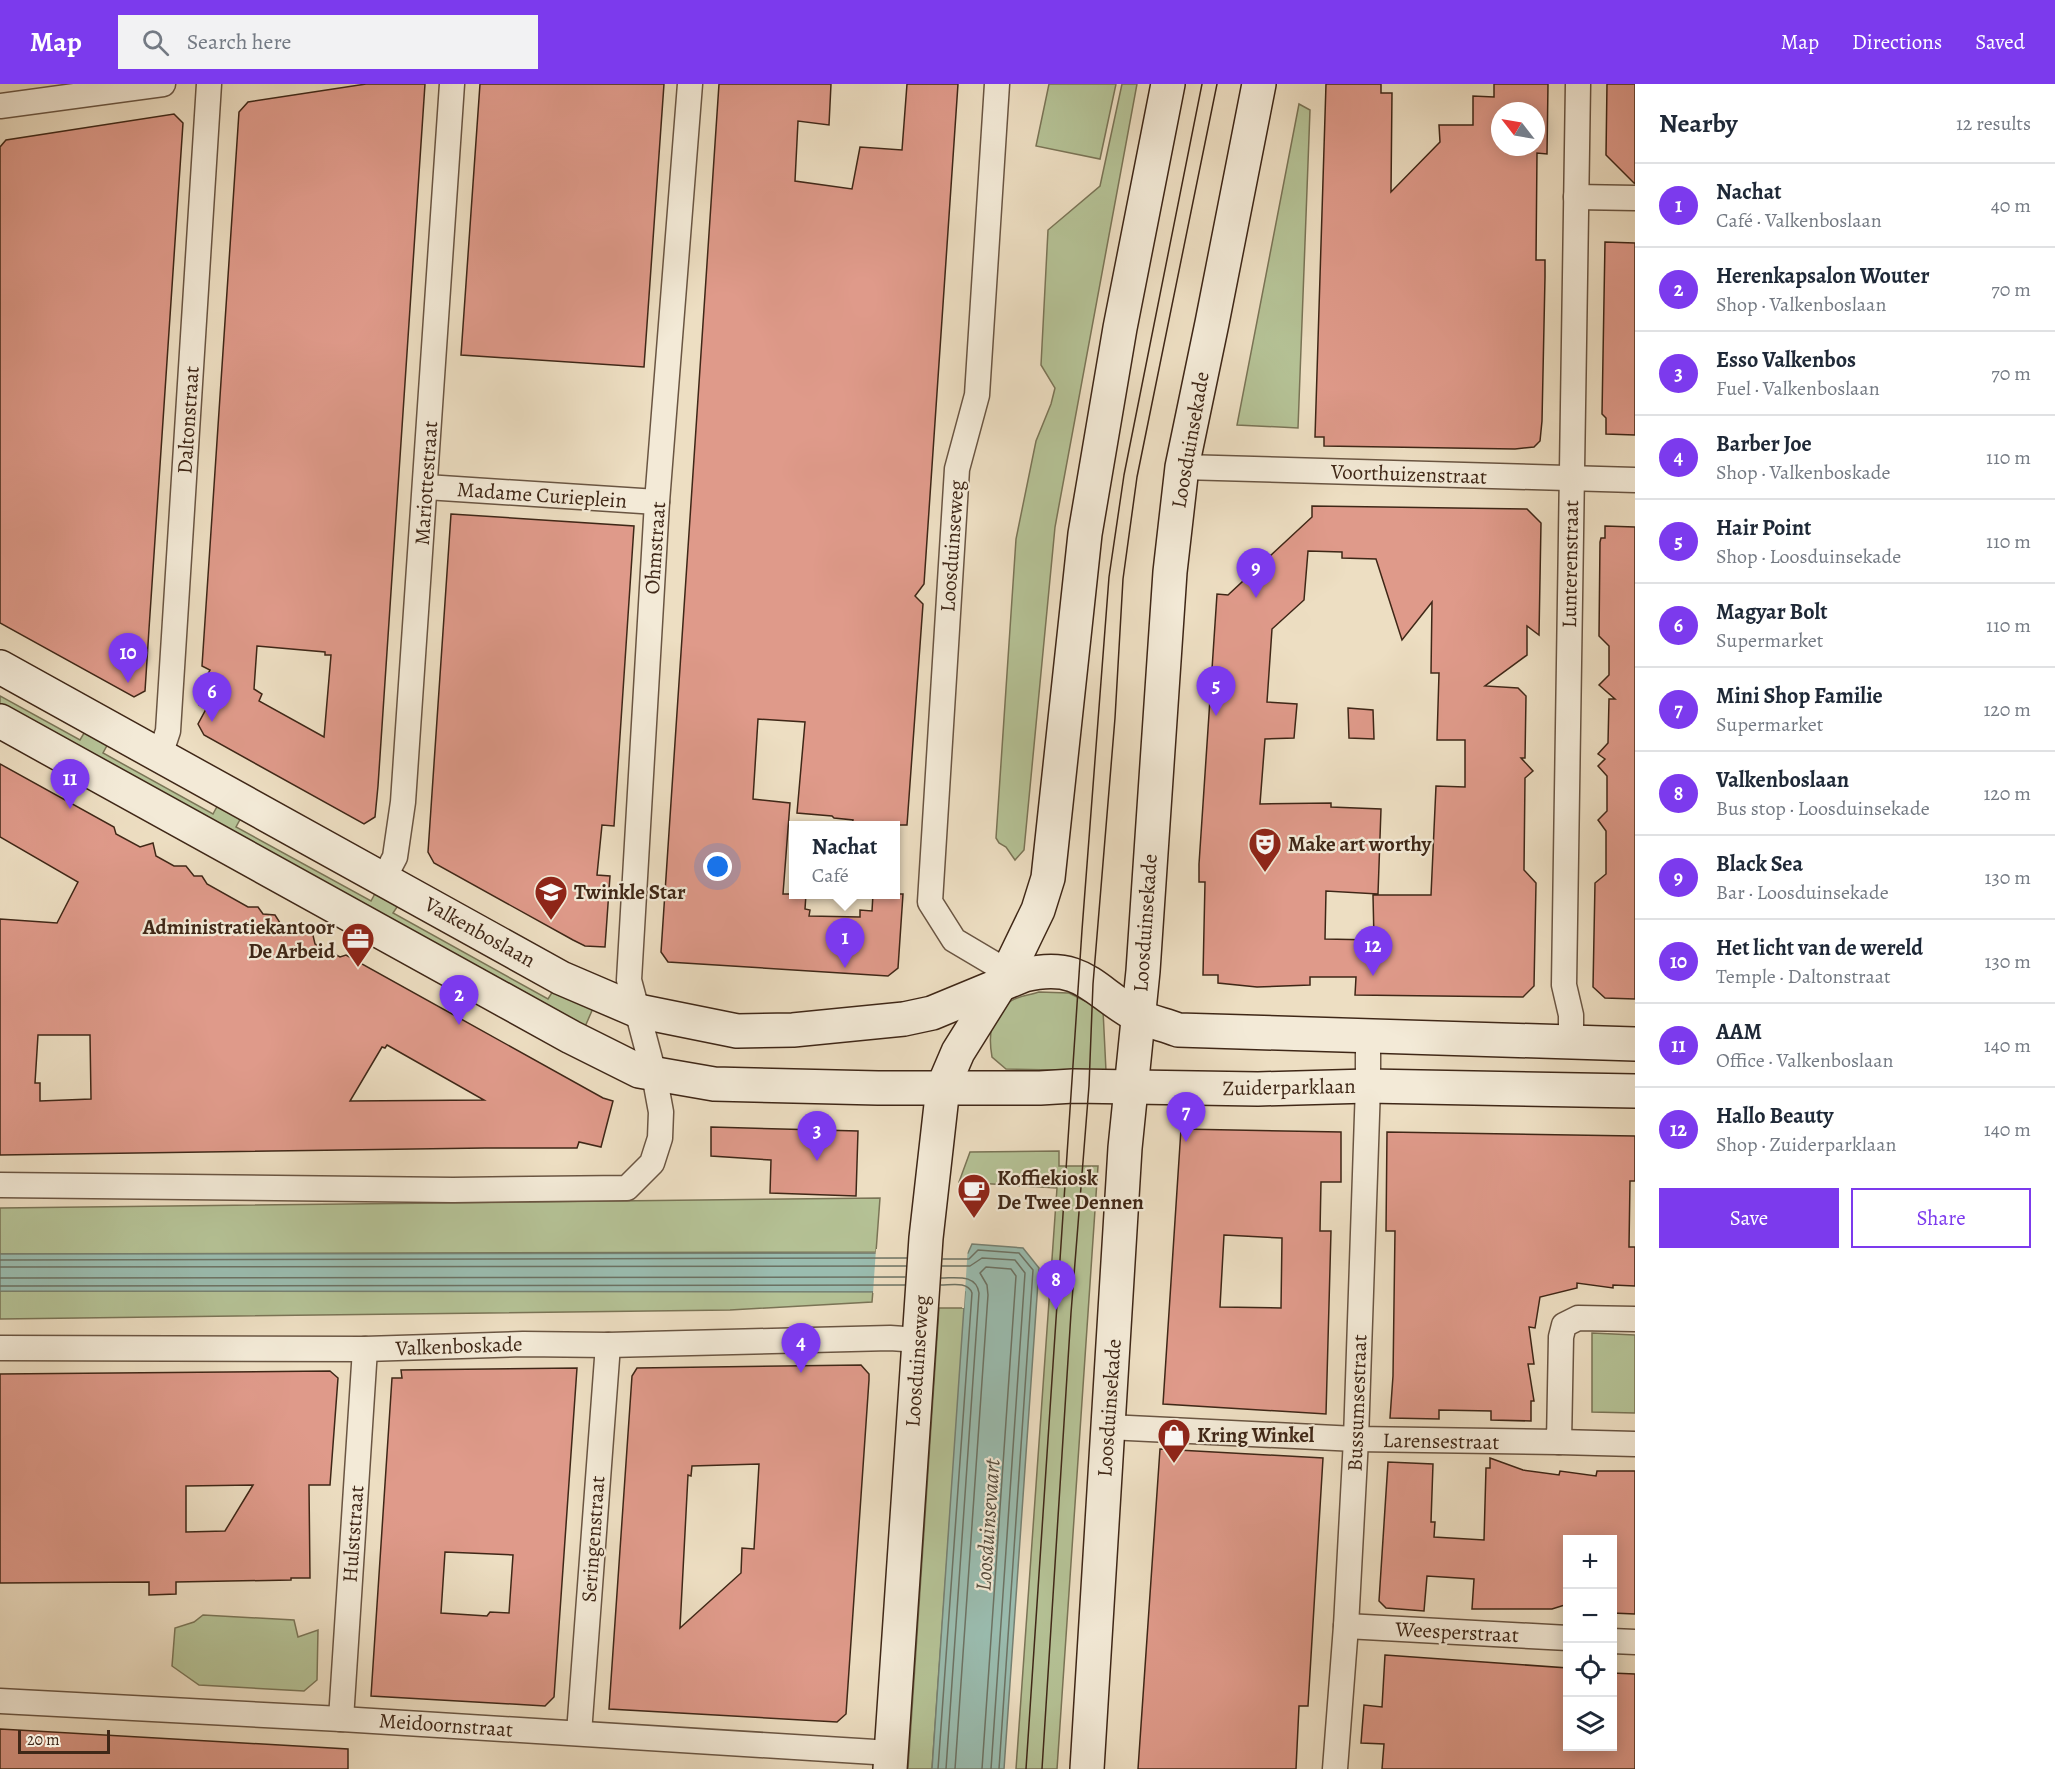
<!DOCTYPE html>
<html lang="en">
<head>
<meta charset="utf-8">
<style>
	:root { --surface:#fff; --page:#f2f2f3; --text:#1f2937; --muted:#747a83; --line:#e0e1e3; --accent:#7c3aed }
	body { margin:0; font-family:Alegreya,serif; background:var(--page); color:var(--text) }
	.controls { position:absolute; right:18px; bottom:18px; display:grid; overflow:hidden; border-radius:0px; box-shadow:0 3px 15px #0003 }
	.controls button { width:54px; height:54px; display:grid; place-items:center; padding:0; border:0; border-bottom:2px solid var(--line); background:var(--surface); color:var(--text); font:30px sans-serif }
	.compass { position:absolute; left:1491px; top:18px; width:54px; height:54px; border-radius:50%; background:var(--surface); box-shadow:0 3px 15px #0003; rotate:301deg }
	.scale { position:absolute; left:18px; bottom:15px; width:92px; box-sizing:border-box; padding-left:6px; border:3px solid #3f2717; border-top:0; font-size:16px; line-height:21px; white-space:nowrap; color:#3f2717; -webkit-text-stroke:4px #f3ead7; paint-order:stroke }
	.you { position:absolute; left:718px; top:783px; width:21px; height:21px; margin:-15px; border:4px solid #fff; border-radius:50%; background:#1a73e8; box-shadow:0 0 0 9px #1a73e833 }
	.badge { display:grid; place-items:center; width:39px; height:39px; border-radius:50%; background:var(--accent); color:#fff; font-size:20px; font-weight:700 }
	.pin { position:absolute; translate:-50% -50px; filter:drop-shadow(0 2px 3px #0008) }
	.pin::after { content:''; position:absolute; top:32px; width:21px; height:18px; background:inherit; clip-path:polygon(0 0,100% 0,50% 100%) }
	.popup { position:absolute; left:789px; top:737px; width:111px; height:78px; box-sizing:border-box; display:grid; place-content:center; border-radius:0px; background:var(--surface); filter:drop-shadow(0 2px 4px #0005); font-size:20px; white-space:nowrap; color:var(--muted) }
	.popup b { font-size:22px; color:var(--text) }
	.popup::after { content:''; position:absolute; left:50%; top:100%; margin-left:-12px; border:12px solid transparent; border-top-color:var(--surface) }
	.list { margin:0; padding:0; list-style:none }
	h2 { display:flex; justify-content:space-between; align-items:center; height:78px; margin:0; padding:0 24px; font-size:26px }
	h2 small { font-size:20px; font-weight:400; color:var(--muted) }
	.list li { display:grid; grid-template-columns:39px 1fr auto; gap:18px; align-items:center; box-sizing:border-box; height:84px; padding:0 24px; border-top:2px solid var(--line) }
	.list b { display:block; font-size:22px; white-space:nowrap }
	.list p { margin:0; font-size:20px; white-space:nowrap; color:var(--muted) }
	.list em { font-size:20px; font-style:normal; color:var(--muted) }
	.actions { display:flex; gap:12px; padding:18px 24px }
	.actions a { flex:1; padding:14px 0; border:2px solid var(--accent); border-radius:0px; text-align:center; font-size:21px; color:var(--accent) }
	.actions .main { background:var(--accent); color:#fff }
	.icon { flex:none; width:33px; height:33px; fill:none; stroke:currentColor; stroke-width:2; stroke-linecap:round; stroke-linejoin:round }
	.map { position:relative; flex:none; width:1635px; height:1685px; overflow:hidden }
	header { display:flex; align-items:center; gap:36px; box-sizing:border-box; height:84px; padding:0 30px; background:var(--accent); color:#fff }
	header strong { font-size:28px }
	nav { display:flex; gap:33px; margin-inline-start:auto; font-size:21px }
	.search { width:420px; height:54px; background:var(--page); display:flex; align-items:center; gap:15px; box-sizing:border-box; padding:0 21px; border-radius:0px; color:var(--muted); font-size:22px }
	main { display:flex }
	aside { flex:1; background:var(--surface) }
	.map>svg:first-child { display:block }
</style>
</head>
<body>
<header>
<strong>Map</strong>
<div class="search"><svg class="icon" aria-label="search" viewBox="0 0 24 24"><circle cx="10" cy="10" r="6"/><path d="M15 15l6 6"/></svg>Search here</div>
<nav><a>Map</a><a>Directions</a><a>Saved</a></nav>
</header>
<main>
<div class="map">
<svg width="1635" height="1685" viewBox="0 0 1635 1685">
	<rect width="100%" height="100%" fill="#eddec2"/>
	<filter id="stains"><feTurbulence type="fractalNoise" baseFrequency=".00333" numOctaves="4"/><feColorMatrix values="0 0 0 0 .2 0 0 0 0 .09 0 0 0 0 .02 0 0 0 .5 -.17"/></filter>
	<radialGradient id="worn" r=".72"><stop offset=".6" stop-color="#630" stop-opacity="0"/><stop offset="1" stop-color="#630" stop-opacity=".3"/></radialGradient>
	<g fill="#b5c296" stroke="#7a7456" stroke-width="1.5">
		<path d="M1049,0H1116L1100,75L1036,62Z"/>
		<path d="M1122,0H1137L1055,443L1024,766L1015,776L1006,763L999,759L996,754L1016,455L1036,357L1051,320L1055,304L1041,281L1048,146L1100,102Z"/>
		<path d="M1299,20L1310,26L1298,344L1237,341Z"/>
		<path d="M0,612L80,656L87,644L110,656L103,669L213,730L220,717L243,730L236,743L371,817L378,804L401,817L393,829L548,915L556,902L594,922L584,945L0,624Z"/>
		<path d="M1039,908L1069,909L1103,926L1106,987L1006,985L992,973C988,950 990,931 1011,917C1018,912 1031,911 1039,908Z"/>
		<path d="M1059,1067V1082H1098L1057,1685H1016L1057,1104L959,1098L970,1068Z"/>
		<path d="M880,1114L876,1168L0,1170V1124Z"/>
		<path d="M873,1206L872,1218L730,1226L0,1235V1207Z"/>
		<path d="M939,1224H965L932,1685H908Z"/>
		<path d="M1592,1249L1635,1251V1329L1592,1328Z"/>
		<path d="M203,1531L294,1536L298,1553L318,1546L317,1596L304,1607L199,1601L172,1582L175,1544L194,1538Z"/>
	</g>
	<path fill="#9abcaf" stroke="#768072" stroke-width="1.5" d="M972,1160L1023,1164L1039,1184L1004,1685H932L965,1208L0,1207V1170L968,1169Z"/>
	<path fill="#eddec2" d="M968,1161L964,1224H962L963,1210L873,1209L876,1165L966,1166Z"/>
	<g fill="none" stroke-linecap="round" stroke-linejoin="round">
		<g stroke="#6c7263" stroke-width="1.5">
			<path d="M943,1175H969L978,1166L1019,1169L1033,1186L999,1685"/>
			<path d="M0,1176L907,1174"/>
			<path d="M942,1182H970L982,1174L1015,1176L1025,1189L991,1685"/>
			<path d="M0,1183L906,1182"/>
			<path d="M0,1194L905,1193"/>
			<path d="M941,1194C957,1194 976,1190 979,1209L946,1685"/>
			<path d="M0,1202L905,1201"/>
			<path d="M938,1685L972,1209C968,1197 951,1201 941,1201"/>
			<path d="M955,1685L988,1211L987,1201L980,1189L986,1183L1011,1185L1016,1192L982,1685"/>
		</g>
	</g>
	<g fill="#df9a8a" stroke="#3f2717" stroke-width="1.5" fill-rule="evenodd">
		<path d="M366,0H425L378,702L375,733L364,740L204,651L198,640L206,625L199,621L207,607L200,604L210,586L202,582L239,28L248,18ZM257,562L325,568V571H331L324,653L259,617L262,610L254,605Z"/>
		<path d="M480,0H664L644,283L461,271Z"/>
		<path d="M719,0H831L829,41L798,37L795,97L852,105L860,63L902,66L907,0H958L924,500L915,512L923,520L907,741H852L853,736L834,734L832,732L797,729L805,638L758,635L753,715L790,719L783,810H806L805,825L810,826L809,832L860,833V826L872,827L873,810H903L898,884L888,892L668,878L661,868Z"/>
		<path d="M1326,0H1381V9H1392L1391,108L1440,58L1439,41H1473V12L1494,13V0H1548L1547,70L1537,69L1536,176H1545V193L1542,337L1540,357L1534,363L1515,365L1324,362V353H1315ZM1500,27H1536V63H1500Z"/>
		<path d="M1607,0H1635V100L1606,71Z"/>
		<path d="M174,30L183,39L149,545L145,607L134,613L0,539V63L6,56Z"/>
		<path d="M1605,158L1635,159V351L1606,350V334L1602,330Z"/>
		<path d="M1312,422L1527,425L1541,439L1539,551L1527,542V571L1485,602L1518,604L1526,612L1525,674H1521L1533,687L1525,694L1524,786L1536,799L1534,902L1523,913L1355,911L1356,893H1310V901L1257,903L1218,899V891H1203L1205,798H1199V780L1217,510L1228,511L1312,433ZM1308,467L1342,468V474L1376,475L1402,556L1432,518L1431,589H1439L1437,656H1465V703L1436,702L1431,811H1373L1374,856L1325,855L1326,807L1378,810L1381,725L1331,723V719L1260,720L1265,655L1294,654L1297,620L1267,618L1272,545L1304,516Z"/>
		<path d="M451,430L634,442L614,742L602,741L597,791L610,792L605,863L585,862L573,856L434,779L428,768Z"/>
		<path d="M1605,442L1635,443V915L1605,914L1593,903L1595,799L1606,790V747L1598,736L1607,727V692L1598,682L1605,675L1598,670L1608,659L1609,615H1615L1599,601L1609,591V562L1599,552L1600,458L1601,454H1605Z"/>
		<path d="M1348,624L1373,626L1374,655L1349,654Z"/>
		<path d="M0,680L114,743L116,750L140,763L153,759L156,772L174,782H186L194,792H202L207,800L248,823H258L263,830L275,831L282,842L299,851L312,847L315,860L340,873L346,871L603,1014L613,1017L601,1063L579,1058L577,1064H485L0,1071V835L57,839L78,798L0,753ZM38,951H90L91,1015L40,1017V999H35ZM387,961L484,1016L350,1017L382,963L385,964Z"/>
		<path d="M711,1043L858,1047L856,1112L770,1109L771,1076L711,1072Z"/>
		<path d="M1181,1045L1341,1048V1098H1321L1320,1147H1331L1326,1330L1163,1320ZM1224,1151L1282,1154L1281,1224L1220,1223Z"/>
		<path d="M1387,1048L1635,1052V1097H1630L1629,1163H1635V1202L1613,1201V1204L1577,1199V1204L1540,1213L1535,1244L1529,1243L1534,1280H1528L1534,1317H1531V1337L1491,1336V1327L1439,1326V1335L1390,1334L1393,1292L1395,1147H1386Z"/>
		<path d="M861,1281L869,1290V1296L846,1630L837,1638L609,1625L632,1292L637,1284ZM759,1380L754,1465L742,1464L741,1489L680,1544L688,1391L691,1392L692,1382Z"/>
		<path d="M577,1284L554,1613L545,1622L371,1612L392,1294H402L401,1286ZM445,1468L513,1471L509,1529L490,1528L487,1532L441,1529Z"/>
		<path d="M330,1287L338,1294L330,1401H309L310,1494H291V1496L176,1498V1510L149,1511V1498L0,1499V1290ZM253,1401L225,1447L186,1448V1402Z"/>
		<path d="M1160,1365L1323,1374L1308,1622H1299L1296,1685H1138Z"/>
		<path d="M1490,1374L1523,1386L1559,1391L1560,1387L1596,1392L1597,1387H1635V1530L1612,1529V1455H1568V1520L1552,1525H1472L1474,1495L1427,1492L1424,1527L1386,1524L1379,1517L1388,1378L1433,1380L1431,1438H1435L1434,1453L1484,1456L1486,1384H1490Z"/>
		<path d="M1385,1571L1568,1584V1662H1612V1589L1635,1590V1685H1382L1384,1660L1361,1659L1364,1621L1382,1623Z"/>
		<path d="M0,1645L348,1665V1685H0Z"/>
	</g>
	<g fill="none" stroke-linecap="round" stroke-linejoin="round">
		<defs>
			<g id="street">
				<path d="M997,0L977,311L957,385L930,818L954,856L1008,888"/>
				<path d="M0,22L163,0"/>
				<path d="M1576,113L1635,114"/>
				<path d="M1182,383L1635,396"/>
				<path d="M426,403L657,418"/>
				<path d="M160,671L168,647L209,0"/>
				<path d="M384,794L395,773L403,718L452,0"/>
				<path d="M1571,959V931L1564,901L1578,0"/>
				<path d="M0,1101L453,1106L627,1104L652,1079L660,1054L661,1028L654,990L629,896L657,418L690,0"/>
				<path d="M0,1264L365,1265L523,1260L608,1261L890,1254L919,1256"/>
				<path d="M1108,1343L1356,1355L1559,1358L1561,1253L1564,1241L1578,1234L1635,1235"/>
				<path d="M1559,1358L1635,1360"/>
				<path d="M1346,1542L1568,1554"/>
				<path d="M1612,1557L1635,1558"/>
				<path d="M0,1617L341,1635L891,1669"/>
				<path d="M341,1635L365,1265"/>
				<path d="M579,1649L608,1261"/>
				<path d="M1335,1685L1346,1542L1356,1355L1368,1002V952"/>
			</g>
			<g id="secondary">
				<path d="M0,583L561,894L638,927L737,947L793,946L904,935L932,929L1024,891C1084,877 1093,908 1138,932C1150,938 1166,941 1178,946L1635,960"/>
				<path d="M0,637L571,953L639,987L714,1000L878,1004H1040L1073,1002L1258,1005L1368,1002L1635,1007"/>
				<path d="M890,1685L926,1154L943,1003L958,968L1008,888L1038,826L1048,794L1085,450L1120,244L1168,0"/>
				<path d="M1087,1685L1125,1064L1143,887L1170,488L1182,383L1212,239L1259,0"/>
			</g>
		</defs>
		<use href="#street" stroke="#6a5542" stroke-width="27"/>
		<use href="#secondary" stroke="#3f2717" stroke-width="36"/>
		<use href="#street" stroke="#f3ead7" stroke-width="24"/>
		<use href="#secondary" stroke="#f3ead7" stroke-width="33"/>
		<g stroke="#3f2717" stroke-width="1.5">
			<path d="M1026,1685L1082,846L1109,493L1124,391L1202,0"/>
			<path d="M1042,1685L1071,1229L1089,1002L1093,900L1115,634L1123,495L1137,393L1217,0"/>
		</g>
	</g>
	<defs>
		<symbol id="theatre-pin" viewBox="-11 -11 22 30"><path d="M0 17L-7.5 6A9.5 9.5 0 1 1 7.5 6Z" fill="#8f2418" stroke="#f3ead7"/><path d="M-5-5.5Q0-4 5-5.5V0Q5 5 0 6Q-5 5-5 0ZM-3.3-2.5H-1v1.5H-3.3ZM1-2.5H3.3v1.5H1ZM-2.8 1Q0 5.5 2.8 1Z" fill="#fff"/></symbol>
		<symbol id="school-pin" viewBox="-11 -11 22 30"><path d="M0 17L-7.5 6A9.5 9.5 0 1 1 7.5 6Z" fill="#8f2418" stroke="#f3ead7"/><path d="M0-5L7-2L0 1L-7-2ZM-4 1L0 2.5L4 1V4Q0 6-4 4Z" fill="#fff"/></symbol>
		<symbol id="office-pin" viewBox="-11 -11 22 30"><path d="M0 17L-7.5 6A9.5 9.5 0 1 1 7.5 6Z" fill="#8f2418" stroke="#f3ead7"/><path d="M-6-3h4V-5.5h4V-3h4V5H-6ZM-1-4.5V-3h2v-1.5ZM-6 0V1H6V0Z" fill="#fff"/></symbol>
		<symbol id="cafe-pin" viewBox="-11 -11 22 30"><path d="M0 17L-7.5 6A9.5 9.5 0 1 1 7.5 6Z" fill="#8f2418" stroke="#f3ead7"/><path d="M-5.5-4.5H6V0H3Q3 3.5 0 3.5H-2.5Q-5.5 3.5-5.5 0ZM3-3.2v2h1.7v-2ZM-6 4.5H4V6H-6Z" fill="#fff"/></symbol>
		<symbol id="shop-pin" viewBox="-11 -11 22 30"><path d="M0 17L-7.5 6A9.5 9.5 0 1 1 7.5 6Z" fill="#8f2418" stroke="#f3ead7"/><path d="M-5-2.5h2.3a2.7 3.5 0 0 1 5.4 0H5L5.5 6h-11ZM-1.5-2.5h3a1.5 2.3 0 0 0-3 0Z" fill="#fff"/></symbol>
	</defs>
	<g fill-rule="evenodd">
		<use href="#theatre-pin" x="1246" y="741" width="38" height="52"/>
		<use href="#school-pin" x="532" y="789" width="38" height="52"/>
		<use href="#office-pin" x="339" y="836" width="38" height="52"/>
		<use href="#cafe-pin" x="955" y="1087" width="38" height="52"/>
		<use href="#shop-pin" x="1155" y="1332" width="38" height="52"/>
	</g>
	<g text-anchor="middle" stroke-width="4.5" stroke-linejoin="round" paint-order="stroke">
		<g font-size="21" fill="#3f2717" stroke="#f3ead7">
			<text transform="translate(188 336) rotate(-86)" y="7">Daltonstraat</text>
			<text transform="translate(1190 356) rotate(-80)" y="7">Loosduinsekade</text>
			<text transform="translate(1409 390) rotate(2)" y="7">Voorthuizenstraat</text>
			<text transform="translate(426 399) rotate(-86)" y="7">Mariottestraat</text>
			<text transform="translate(542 411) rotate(4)" y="7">Madame Curieplein</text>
			<text transform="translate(952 462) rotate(-86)" y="7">Loosduinseweg</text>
			<text transform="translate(655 464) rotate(-86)" y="7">Ohmstraat</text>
			<text transform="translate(1570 480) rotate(-89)" y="7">Lunterenstraat</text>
			<text transform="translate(1145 839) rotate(-86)" y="7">Loosduinsekade</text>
			<text transform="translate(480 848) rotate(29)" y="7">Valkenboslaan</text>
			<text transform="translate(1289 1003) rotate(-1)" y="7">Zuiderparklaan</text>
			<text transform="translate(459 1262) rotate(-2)" y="7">Valkenboskade</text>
			<text transform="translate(917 1277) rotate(-86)" y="7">Loosduinseweg</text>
			<text transform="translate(1357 1319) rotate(-88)" y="7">Bussumsestraat</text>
			<text transform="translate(1109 1324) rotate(-86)" y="7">Loosduinsekade</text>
			<text transform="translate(1441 1357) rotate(1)" y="7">Larensestraat</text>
			<text transform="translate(353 1450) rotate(-86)" y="7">Hulststraat</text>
			<text transform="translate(593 1455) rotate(-86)" y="7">Seringenstraat</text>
			<text transform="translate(1457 1548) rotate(3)" y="7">Weesperstraat</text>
			<text transform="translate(446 1641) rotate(4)" y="7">Meidoornstraat</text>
		</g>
		<g font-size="21" font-weight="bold" fill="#3f2717" stroke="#f3ead7" text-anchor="start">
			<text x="1288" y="767">Make art worthy</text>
			<text x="574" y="815">Twinkle Star</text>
			<text x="335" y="850" text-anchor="end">Administratiekantoor<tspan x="335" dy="24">De Arbeid</tspan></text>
			<text x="997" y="1101">Koffiekiosk<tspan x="997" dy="24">De Twee Dennen</tspan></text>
			<text x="1197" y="1358">Kring Winkel</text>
		</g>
		<g font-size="22" font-style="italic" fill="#564c3d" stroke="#f3ead7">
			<text transform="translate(987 1441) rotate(-86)" y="8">Loosduinsevaart</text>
		</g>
	</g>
	<rect width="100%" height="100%" filter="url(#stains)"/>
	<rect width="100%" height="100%" fill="url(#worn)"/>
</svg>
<div class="controls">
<button>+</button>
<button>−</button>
<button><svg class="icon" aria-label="locate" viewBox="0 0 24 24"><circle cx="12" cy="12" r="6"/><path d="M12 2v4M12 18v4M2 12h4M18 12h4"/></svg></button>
<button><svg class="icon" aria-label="layers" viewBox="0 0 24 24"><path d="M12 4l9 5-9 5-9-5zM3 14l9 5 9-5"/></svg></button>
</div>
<svg class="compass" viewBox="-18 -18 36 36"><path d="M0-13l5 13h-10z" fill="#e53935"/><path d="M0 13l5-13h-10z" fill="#747a83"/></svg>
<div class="scale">20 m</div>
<div class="you"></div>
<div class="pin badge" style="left:845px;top:884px">1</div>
<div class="popup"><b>Nachat</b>Café</div>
<div class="pin badge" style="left:459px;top:941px">2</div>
<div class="pin badge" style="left:817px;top:1077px">3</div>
<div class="pin badge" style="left:801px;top:1289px">4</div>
<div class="pin badge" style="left:1216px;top:632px">5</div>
<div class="pin badge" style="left:212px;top:638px">6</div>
<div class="pin badge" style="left:1186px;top:1058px">7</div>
<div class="pin badge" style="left:1056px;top:1226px">8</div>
<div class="pin badge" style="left:1256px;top:514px">9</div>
<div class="pin badge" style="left:128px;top:599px">10</div>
<div class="pin badge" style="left:70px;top:725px">11</div>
<div class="pin badge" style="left:1373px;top:892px">12</div>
</div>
<aside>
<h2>Nearby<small>12 results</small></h2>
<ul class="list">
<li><span class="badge">1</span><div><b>Nachat</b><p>Café · Valkenboslaan</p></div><em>40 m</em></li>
<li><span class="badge">2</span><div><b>Herenkapsalon Wouter</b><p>Shop · Valkenboslaan</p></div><em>70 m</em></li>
<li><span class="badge">3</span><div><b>Esso Valkenbos</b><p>Fuel · Valkenboslaan</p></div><em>70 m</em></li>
<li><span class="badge">4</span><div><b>Barber Joe</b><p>Shop · Valkenboskade</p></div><em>110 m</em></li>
<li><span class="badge">5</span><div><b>Hair Point</b><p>Shop · Loosduinsekade</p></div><em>110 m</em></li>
<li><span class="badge">6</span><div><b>Magyar Bolt</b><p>Supermarket</p></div><em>110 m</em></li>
<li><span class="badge">7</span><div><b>Mini Shop Familie</b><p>Supermarket</p></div><em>120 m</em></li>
<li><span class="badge">8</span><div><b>Valkenboslaan</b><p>Bus stop · Loosduinsekade</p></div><em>120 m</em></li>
<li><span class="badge">9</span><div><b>Black Sea</b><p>Bar · Loosduinsekade</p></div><em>130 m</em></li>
<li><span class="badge">10</span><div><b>Het licht van de wereld</b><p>Temple · Daltonstraat</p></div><em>130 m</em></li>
<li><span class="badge">11</span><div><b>AAM</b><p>Office · Valkenboslaan</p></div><em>140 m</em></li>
<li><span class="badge">12</span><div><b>Hallo Beauty</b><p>Shop · Zuiderparklaan</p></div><em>140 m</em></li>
</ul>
<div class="actions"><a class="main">Save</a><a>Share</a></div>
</aside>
</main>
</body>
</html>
